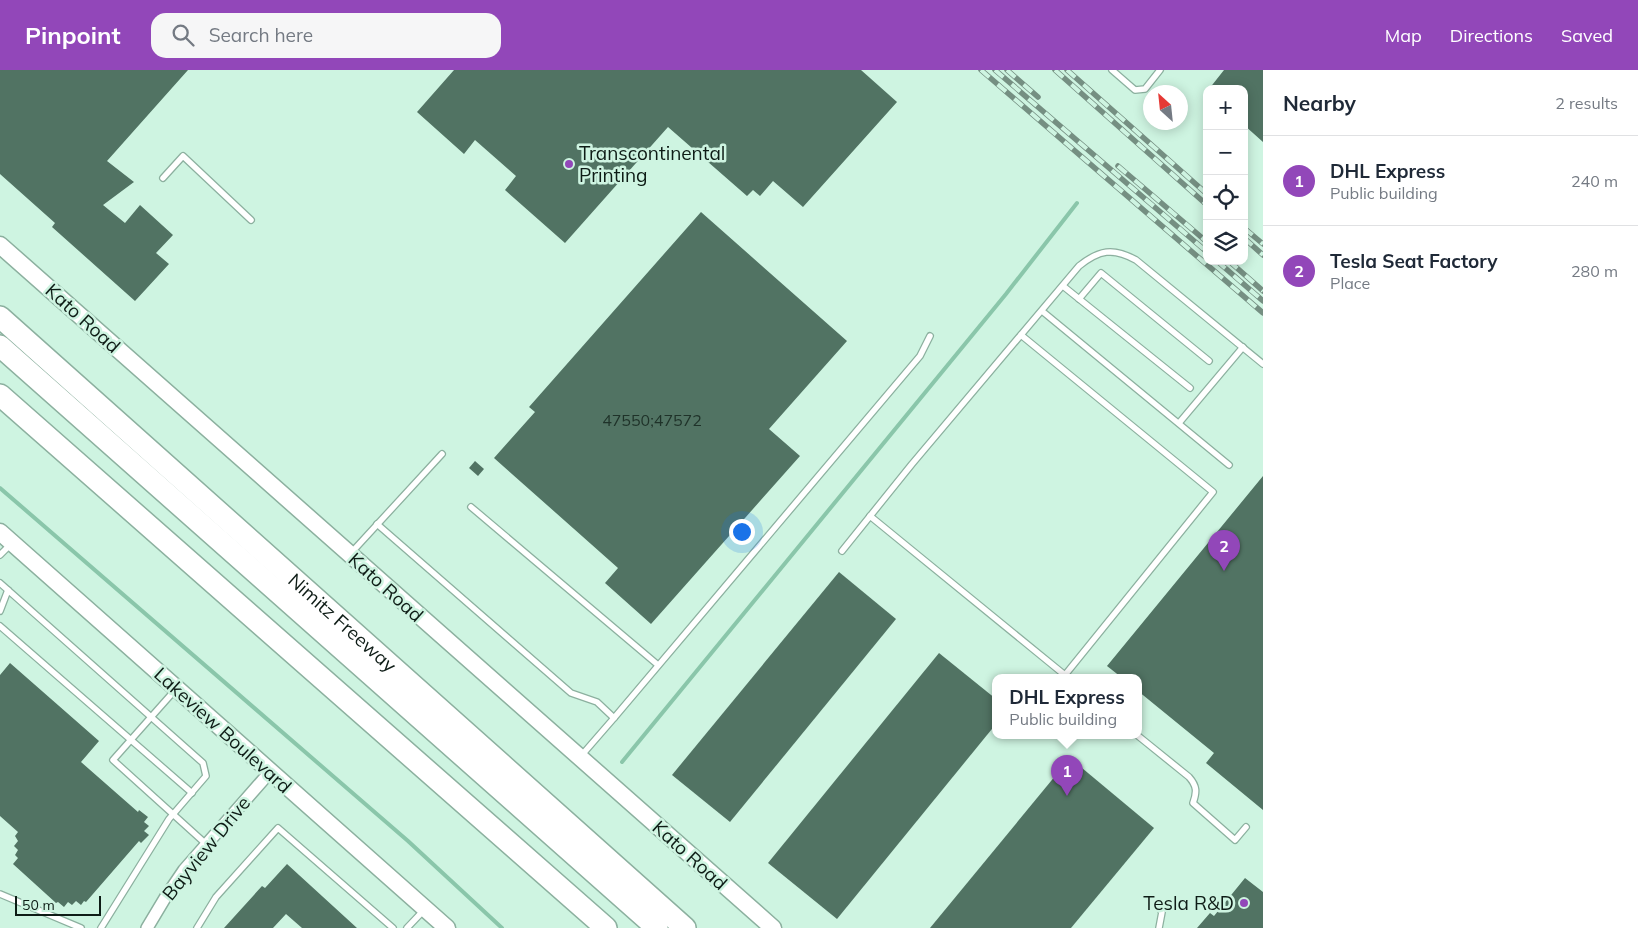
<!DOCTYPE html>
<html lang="en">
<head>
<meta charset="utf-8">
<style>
	:root { --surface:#fff; --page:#f6f6f7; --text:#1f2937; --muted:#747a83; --line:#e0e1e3; --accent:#9247b9 }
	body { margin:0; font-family:Mulish,sans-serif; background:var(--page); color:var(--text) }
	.controls { position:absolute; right:15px; top:15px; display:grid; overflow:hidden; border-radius:10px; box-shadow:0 2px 12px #0003 }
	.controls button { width:45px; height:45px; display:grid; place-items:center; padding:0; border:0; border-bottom:1px solid var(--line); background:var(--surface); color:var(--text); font:25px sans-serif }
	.compass { position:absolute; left:1143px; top:15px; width:45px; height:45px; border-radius:50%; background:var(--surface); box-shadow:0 2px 12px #0003; rotate:333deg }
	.scale { position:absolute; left:15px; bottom:12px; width:86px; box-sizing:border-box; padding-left:5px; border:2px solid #0e1c16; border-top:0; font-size:14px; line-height:18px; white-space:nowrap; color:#0e1c16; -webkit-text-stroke:4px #cef4e1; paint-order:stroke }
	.you { position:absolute; left:741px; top:461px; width:18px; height:18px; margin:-12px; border:4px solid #fff; border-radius:50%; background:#1a73e8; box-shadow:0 0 0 8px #1a73e833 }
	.badge { display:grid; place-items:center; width:32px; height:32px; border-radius:50%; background:var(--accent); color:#fff; font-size:16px; font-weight:700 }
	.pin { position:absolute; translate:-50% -41px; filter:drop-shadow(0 1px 2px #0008) }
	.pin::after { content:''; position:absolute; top:26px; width:18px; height:15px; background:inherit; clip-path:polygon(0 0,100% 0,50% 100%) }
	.popup { position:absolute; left:992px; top:604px; width:150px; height:65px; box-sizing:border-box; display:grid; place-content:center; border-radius:10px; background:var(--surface); filter:drop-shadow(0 1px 4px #0005); font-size:16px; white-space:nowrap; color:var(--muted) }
	.popup b { font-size:19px; color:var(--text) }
	.popup::after { content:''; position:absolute; left:50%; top:100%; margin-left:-10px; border:10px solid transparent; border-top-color:var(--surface) }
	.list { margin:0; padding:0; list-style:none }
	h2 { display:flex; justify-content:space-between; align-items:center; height:65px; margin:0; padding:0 20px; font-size:21px }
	h2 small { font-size:16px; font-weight:400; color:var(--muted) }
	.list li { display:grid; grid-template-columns:32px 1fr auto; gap:15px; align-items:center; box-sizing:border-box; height:90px; padding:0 20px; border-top:1px solid var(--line) }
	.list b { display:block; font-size:19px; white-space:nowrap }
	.list p { margin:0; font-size:16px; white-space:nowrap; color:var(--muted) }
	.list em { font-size:16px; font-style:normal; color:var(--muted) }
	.icon { flex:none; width:28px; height:28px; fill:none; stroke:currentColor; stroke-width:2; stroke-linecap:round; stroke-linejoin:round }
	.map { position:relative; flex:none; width:1263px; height:858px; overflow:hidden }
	header { display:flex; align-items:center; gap:30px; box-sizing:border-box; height:70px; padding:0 25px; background:var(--accent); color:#fff }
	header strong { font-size:24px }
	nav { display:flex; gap:28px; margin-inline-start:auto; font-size:18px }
	.search { width:350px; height:45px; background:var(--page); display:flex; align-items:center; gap:12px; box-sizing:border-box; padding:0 18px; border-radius:15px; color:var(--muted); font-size:19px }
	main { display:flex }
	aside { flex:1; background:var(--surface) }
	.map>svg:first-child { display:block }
</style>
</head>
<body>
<header>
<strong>Pinpoint</strong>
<div class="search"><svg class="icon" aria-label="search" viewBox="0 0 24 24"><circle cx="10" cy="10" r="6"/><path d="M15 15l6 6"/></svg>Search here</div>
<nav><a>Map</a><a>Directions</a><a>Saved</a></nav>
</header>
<main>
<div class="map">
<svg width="1263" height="858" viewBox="0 0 1263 858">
	<rect width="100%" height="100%" fill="#cef4e1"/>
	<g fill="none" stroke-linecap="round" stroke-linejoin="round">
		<g stroke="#8ac6aa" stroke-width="4">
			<path d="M0,418L408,771L502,858"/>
			<path d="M622,692L1006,224L1077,133"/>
		</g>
	</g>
	<g fill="#517363">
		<path d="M0,0H188L107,91L134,112L103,135L125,153L140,135L173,165L156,183L169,194L135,231L52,157L55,153L0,104Z"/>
		<path d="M454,0H861L897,32L803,137L773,111L760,126L753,120L747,126L668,57L565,173L505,120L516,106L475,70L464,84L417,42Z"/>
		<path d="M1224,0H1263V72L1244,55V19H1209Z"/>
		<path d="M701,142L847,271L769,359L800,386L651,554L605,513L618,498L494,388L535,342L529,337Z"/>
		<path d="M475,391L484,399L478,406L469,398Z"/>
		<path d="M1263,406V740L1206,693L1214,683L1138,621V607H1121L1107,596Z"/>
		<path d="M839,502L896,549L730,752L672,705Z"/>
		<path d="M939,583L996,629V654L837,849L768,793Z"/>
		<path d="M10,593L99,671L81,692L138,742L139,740L148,747L144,752L149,756L144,761L149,765L141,773L139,771L86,832L84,831L81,835L76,831L72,835L68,832L64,837L58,832L56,833L13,794L18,788L15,785L18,780L14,776L18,771L15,766L18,762L0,746V605Z"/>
		<path d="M1070,688L1154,758L1071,858H930Z"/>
		<path d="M287,794L299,805L357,858H302L286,844L273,858H224L262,816L265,818Z"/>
		<path d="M1245,808L1263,822V858H1197L1210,843L1214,846Z"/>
	</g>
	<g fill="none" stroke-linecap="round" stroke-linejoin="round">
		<defs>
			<g id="lane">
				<path d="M1112,0L1135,20L1145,19L1160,0"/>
				<path d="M163,108L183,86L251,150"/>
				<path d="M1063,216L1190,318"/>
				<path d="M1079,229L1101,203L1209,291"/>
				<path d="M1042,241L1229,395"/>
				<path d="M1021,265L1213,422L1065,605"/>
				<path d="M1179,353L1243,277"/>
				<path d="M471,437L658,595"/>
				<path d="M870,446L1066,606"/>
				<path d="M377,454L571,623L597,632L614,648L581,686"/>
				<path d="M842,481L912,394L1079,196C1099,180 1113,177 1136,190L1263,294"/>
				<path d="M351,483L442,384"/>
				<path d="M0,485L11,474"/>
				<path d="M0,513L203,693L206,706L169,749L101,858"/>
				<path d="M0,541L8,520"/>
				<path d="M0,556L192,723"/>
				<path d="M176,619L113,690L206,774"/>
				<path d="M614,648L920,286L930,266"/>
				<path d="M1137,665L1189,707C1197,716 1197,722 1193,733L1235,770L1246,757"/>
				<path d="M0,824L81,858"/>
				<path d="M197,858L216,827L278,758L393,858"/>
				<path d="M407,858L425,839"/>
				<path d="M1159,858L1162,842L1159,838"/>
			</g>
			<path id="street" d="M147,858L165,828L184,800L270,702"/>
			<g id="secondary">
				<path d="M0,175L773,858"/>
				<path d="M0,462L447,858"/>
			</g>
			<g id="highway">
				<path id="s1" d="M0,247L685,858"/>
				<path d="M0,276L657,858"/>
				<path d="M0,325L606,858"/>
			</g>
		</defs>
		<use href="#lane" stroke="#8cb09f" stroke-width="8"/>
		<use href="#street" stroke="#8cb09f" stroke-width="14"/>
		<use href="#secondary" stroke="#8cb09f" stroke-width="19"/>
		<use href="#highway" stroke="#8cb09f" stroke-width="24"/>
		<use href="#lane" stroke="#fff" stroke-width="5.5"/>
		<use href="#street" stroke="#fff" stroke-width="11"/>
		<use href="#secondary" stroke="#fff" stroke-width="16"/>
		<use href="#highway" stroke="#fff" stroke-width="21"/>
		<defs>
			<g id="rail">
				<path d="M981,0L1263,243"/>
				<path d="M995,0L1207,182"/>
				<path d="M1007,0L1038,27"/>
				<path d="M1055,0L1207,135"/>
				<path d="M1067,0L1207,124"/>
				<path d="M1118,96L1207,172"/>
				<path d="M1244,158L1263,174"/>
				<path d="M1244,168L1263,185"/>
				<path d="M1217,191L1263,231"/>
				<path d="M1229,191L1263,221"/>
			</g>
		</defs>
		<use href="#rail" stroke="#758f82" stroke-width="5.5"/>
		<use href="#rail" stroke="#cef4e1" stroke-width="4" stroke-dasharray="11" stroke-linecap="butt"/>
	</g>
	<g fill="#9247b9" stroke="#cef4e1" stroke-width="2">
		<circle cx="569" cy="94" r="5"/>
		<circle cx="1244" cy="833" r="5"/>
	</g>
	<g text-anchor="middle" stroke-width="5" stroke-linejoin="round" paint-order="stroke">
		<g font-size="16" fill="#1f3229">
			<text x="652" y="356">47550;47572</text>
		</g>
		<g font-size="19" fill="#0e1c16" stroke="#cef4e1" text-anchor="start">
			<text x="579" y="90">Transcontinental<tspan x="579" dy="22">Printing</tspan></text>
			<text x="1234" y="840" text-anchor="end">Tesla R&amp;D</text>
		</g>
		<g font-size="19" fill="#0e1c16" stroke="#cef4e1">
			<text transform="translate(83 248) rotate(42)" y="7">Kato Road</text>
			<text transform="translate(386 517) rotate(42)" y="7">Kato Road</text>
			<text dy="7" stroke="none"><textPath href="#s1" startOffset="459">Nimitz Freeway</textPath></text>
			<text transform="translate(223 660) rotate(42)" y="7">Lakeview Boulevard</text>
			<text transform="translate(206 778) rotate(-51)" y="7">Bayview Drive</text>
			<text transform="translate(690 785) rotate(42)" y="7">Kato Road</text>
		</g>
	</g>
</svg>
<div class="controls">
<button>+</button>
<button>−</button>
<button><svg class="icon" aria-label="locate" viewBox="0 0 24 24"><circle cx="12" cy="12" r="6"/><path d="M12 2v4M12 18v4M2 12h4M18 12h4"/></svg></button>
<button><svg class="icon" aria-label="layers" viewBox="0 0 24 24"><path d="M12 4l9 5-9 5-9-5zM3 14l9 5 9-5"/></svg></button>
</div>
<svg class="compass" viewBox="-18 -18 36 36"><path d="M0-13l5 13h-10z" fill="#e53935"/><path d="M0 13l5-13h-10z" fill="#747a83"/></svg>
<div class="scale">50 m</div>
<div class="you"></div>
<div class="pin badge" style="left:1067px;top:726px">1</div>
<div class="popup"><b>DHL Express</b>Public building</div>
<div class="pin badge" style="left:1224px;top:501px">2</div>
</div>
<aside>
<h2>Nearby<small>2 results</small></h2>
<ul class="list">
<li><span class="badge">1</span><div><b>DHL Express</b><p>Public building</p></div><em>240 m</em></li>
<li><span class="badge">2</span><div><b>Tesla Seat Factory</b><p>Place</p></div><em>280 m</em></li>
</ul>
</aside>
</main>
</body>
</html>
